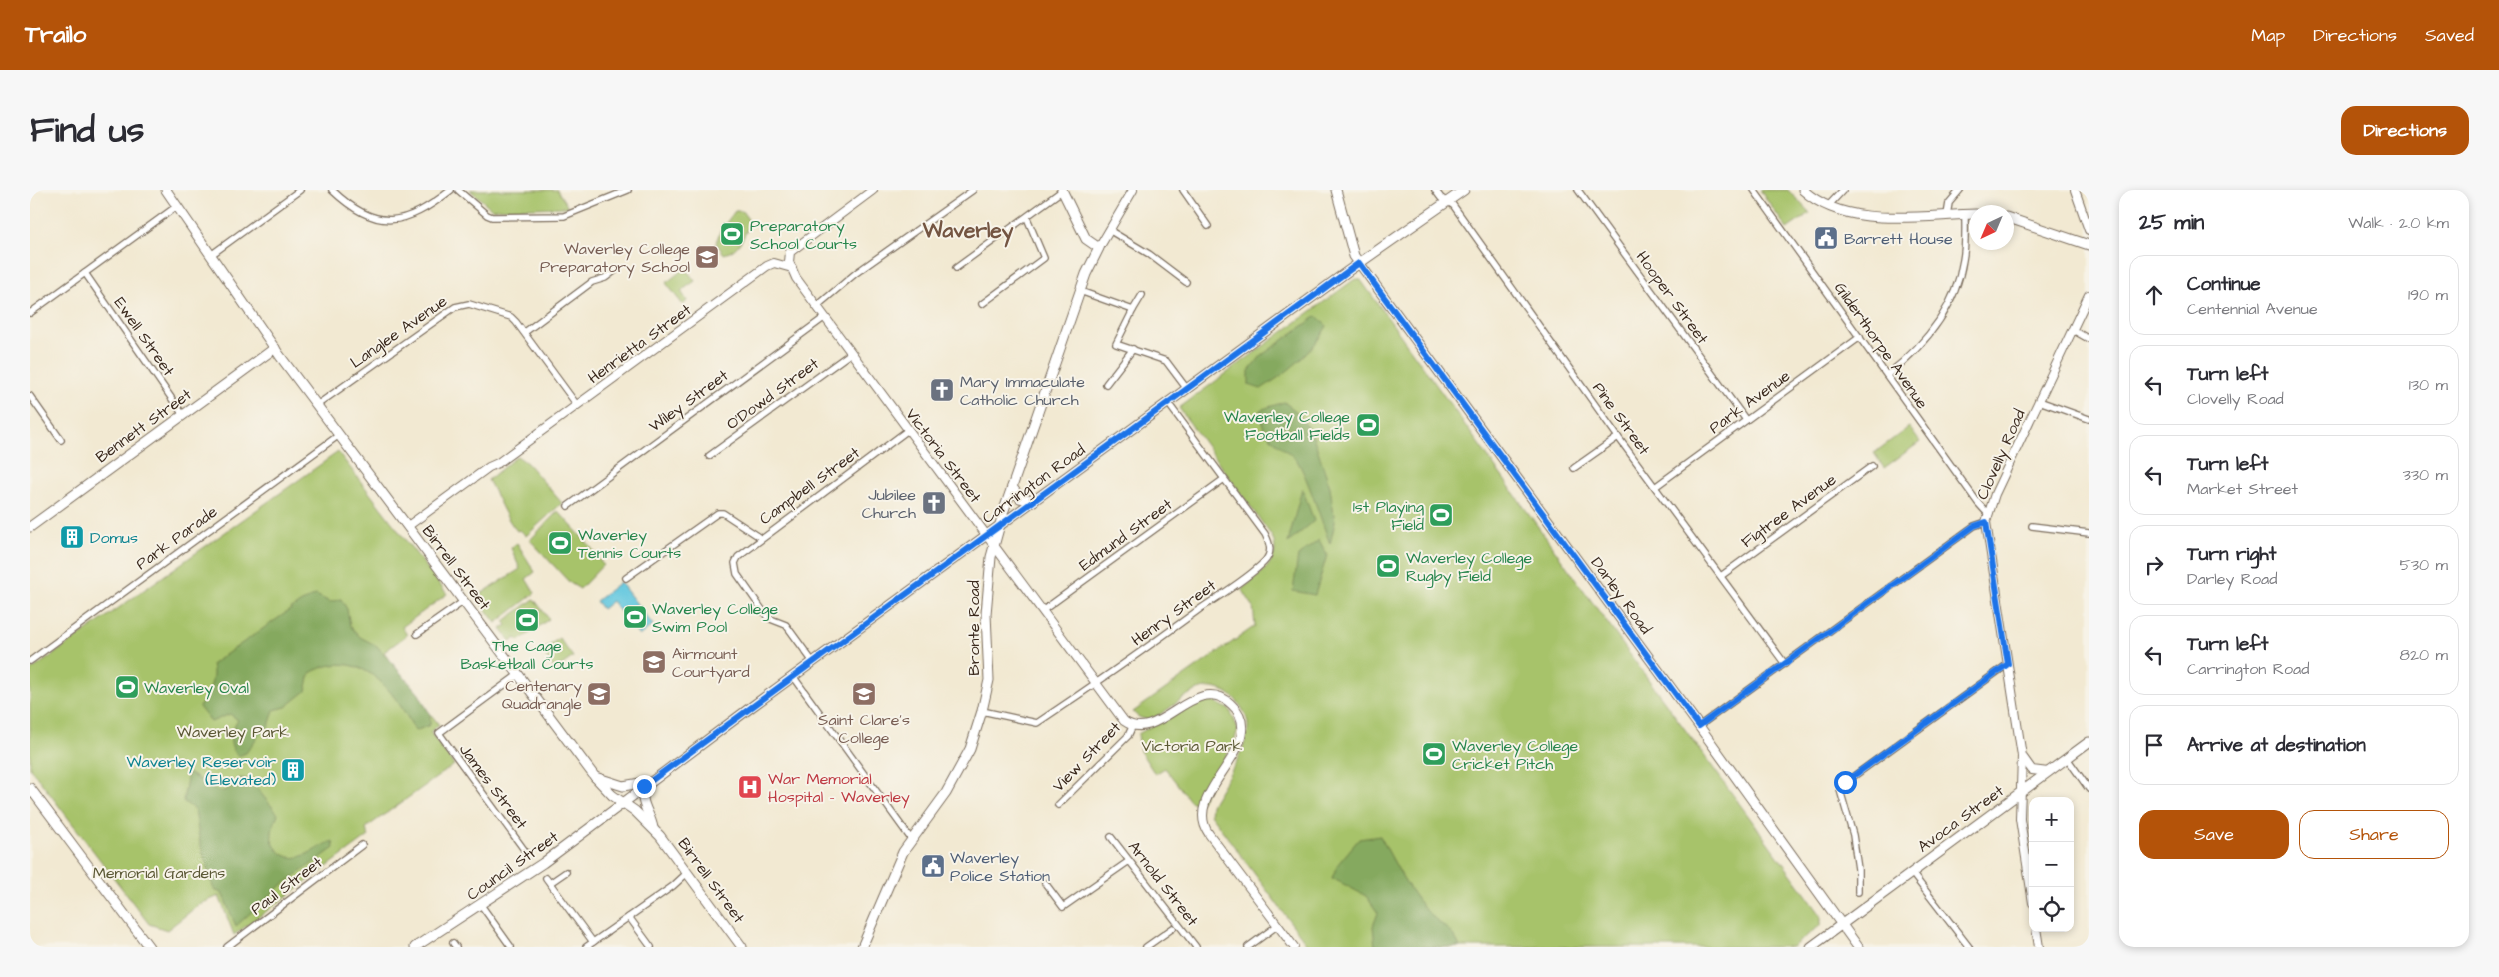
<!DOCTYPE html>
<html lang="en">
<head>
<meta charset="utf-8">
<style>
	:root { --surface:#fff; --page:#f7f7f7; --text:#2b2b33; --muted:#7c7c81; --line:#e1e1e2; --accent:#b45309 }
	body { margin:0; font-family:"Architects Daughter",sans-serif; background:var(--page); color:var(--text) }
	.controls { position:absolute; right:15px; bottom:15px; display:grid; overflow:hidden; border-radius:10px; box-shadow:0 2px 8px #0003 }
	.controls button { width:45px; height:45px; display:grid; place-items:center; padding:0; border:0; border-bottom:1px solid var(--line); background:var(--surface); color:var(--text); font:25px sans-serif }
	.compass { position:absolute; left:1939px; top:15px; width:45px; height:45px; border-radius:50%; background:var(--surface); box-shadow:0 2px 8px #0003; rotate:224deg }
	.stop { position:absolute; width:15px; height:15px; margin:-11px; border:4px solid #1a73e8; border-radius:50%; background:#fff }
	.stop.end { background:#1a73e8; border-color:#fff; box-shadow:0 1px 5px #0008 }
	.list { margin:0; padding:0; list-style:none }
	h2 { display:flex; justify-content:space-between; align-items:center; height:65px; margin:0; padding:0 20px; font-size:21px }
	h2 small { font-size:16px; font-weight:400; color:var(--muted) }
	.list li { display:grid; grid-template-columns:32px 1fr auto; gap:15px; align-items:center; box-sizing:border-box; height:80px; margin:0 10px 10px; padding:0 10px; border:1px solid var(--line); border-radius:15px }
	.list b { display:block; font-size:19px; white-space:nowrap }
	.list p { margin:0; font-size:16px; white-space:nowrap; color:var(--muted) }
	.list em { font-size:16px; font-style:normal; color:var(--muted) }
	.actions { display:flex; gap:10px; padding:15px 20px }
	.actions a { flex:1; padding:11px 0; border:1px solid var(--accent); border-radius:15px; text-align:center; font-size:18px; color:var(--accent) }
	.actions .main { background:var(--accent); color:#fff }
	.icon { flex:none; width:28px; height:28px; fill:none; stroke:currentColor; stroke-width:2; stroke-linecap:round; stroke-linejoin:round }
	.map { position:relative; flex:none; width:2059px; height:757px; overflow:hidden; border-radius:15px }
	header { display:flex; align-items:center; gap:30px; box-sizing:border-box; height:70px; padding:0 25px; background:var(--accent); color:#fff }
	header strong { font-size:24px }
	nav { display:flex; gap:28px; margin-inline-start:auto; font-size:18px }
	.intro { display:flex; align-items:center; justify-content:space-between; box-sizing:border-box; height:120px; padding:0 30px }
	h1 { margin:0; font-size:35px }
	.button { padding:12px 22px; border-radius:15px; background:var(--accent); color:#fff; font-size:18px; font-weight:700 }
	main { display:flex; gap:30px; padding:0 30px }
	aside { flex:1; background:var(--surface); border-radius:15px; box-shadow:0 2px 8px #0003 }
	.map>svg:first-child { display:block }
</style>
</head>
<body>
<header>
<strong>Trailo</strong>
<nav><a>Map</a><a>Directions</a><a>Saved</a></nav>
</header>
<div class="intro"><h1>Find us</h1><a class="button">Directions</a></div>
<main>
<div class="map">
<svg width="2059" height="757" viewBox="0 0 2059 757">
	<rect width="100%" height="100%" fill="#f7f3e8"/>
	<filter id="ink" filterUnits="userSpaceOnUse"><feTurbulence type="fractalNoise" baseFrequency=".02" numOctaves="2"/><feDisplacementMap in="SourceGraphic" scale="10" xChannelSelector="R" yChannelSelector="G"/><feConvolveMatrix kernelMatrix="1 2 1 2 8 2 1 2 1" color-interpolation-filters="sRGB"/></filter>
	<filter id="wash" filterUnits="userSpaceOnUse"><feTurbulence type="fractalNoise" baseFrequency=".0096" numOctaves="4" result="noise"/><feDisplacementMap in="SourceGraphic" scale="20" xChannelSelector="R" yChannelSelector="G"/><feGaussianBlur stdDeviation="1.12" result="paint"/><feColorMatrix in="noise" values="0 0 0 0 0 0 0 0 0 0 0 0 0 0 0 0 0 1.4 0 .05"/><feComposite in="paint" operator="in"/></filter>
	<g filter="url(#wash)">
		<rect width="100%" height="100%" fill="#f2e9d2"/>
		<g fill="#a7c36a" stroke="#717644">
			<path d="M440,0H527L538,17L462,19Z"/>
			<path d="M1730,0H1758L1780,23L1757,39Z"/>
			<path d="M705,21H712L720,32C715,45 709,61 694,64L686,53L690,41Z"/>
			<path d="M655,78L665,91L651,101L657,111L653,115L636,93Z"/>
			<path d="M1325,89H1330L1596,459L1791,725V735L1762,757H1279L1180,624L1181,615C1192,595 1218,559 1218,536C1218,526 1211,516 1205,509C1198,502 1187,497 1177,498C1156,500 1140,522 1120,529C1114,530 1107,527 1103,522L1225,436L1223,416L1212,399C1228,386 1255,369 1241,345L1149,218Z"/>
			<path d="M1879,237L1890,252L1854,278L1844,263Z"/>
			<path d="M308,262L417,404L372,437L377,445L354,462L409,535L400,542L424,575L337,637L336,640L339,646L204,745L189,706L170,714L137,740L119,734L0,578V481Z"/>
			<path d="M487,266L497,273L532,313L496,346L490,340L487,341C474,326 468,307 458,290Z"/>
			<path d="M528,321L560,356L573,375L550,399L540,393L500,350Z"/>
			<path d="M487,353L505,382L496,389L505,403L466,433L446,407L490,379L481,358Z"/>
			<path d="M504,409L519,429L489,451L486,448L481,452L471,439L477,435L474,431Z"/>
			<path d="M529,448L543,467L525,480L512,461Z"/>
			<path d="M1177,508L1200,520L1208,539L1204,552L1171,611L1166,614L1160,611L1135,578L1125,584L1110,561L1108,544L1158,515Z"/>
		</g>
		<g fill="#85a95e" stroke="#606a3e">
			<path d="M1287,126L1297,136C1281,164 1258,182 1231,199L1219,195V181L1232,165Z"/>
			<path d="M1254,212L1267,222L1283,246L1300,297L1305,332L1300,354C1294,338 1275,280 1267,271C1249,251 1232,251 1230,220Z"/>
			<path d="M1272,298L1284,331L1258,353Z"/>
			<path d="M1289,350L1297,365L1285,405L1263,401L1268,366Z"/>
			<path d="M286,405L300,412L311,409L317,419L320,436L330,447L347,456L389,504L400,525V535L385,541C364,500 331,455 280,483L276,501L256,517L244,520L239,536L228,546L216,563L208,566C197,553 200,544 208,530L200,524L181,532L169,517C178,504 186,490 182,474L270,413Z"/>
			<path d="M158,583L190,602L199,599L210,588L220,590L248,624C243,637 237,648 248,660C266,679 284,657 303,651L304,658L248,698L206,736L192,703L184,700L170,653L165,620L153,611Z"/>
			<path d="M1350,646C1364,671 1377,699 1396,720C1408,734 1423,739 1430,757H1345L1343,736L1348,723L1336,706L1302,688L1308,674L1329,649Z"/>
		</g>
		<path fill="#62c7df" stroke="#4e787e" d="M590,392L623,435L609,446L582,411L572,419L566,411Z"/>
	</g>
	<g filter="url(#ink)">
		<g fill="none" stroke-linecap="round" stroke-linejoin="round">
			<defs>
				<g id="minor">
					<path d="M302,0C347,43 375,36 421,0"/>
					<path d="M428,0L457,25L462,27L534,26L598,0"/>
					<path d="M1153,0L1178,36"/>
					<path d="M1405,0L1411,8L1423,15L1588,247L1755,474"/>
					<path d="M1548,0L1716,230"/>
					<path d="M1724,0L1948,313L1958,324"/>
					<path d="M1798,16L1813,0"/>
					<path d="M1917,25L1919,13L1930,0"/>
					<path d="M1079,40L1119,64L1156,92"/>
					<path d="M181,65L270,0"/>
					<path d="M926,78L1033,0"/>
					<path d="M55,83L153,225"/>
					<path d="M1050,101L1103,120L1086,154L1136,171L1157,199"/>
					<path d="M952,114L1014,68L997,28"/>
					<path d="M787,116L826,83L943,0"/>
					<path d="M1103,120L1112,105"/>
					<path d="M0,123L147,16"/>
					<path d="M2043,140L2059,149"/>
					<path d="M495,142L562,92L575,88L587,79"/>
					<path d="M1857,185C1894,156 1926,118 1933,70C1936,55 1935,39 1935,24"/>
					<path d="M1076,194L1103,159"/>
					<path d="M0,206L31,250"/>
					<path d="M2009,211L2059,229"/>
					<path d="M287,215L425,117L439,114L481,127L486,132L547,215"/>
					<path d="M679,266L821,163"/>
					<path d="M1544,278L1588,247"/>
					<path d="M1625,297L1830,147"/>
					<path d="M538,316L795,127"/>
					<path d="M2002,336L2059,343"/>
					<path d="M1691,386L1842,276"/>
					<path d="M596,388L688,323H693L731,348"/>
					<path d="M1012,421L1194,289"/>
					<path d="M387,444L434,411"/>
					<path d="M0,471L309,245"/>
					<path d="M783,472L756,435L738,428L707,384L705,373L708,367L878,240"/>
					<path d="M489,484L409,543L498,665"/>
					<path d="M763,486L881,649"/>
					<path d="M952,521L1007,533C1061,497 1114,460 1167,421C1187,407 1218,389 1234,372C1243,363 1240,354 1235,344L1138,213"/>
					<path d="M1669,536L1944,336L1956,332"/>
					<path d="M2037,568L2059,599"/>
					<path d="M1028,615L1098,546L1103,535"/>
					<path d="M1081,647L1166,757"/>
					<path d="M1881,682L1939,757"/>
					<path d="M516,688L563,752"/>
					<path d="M520,693L536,682"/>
					<path d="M1015,693L1033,717L1099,671"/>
					<path d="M1828,702V679L1823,645L1810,600L1813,594L1978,474"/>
					<path d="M451,715L481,757"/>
					<path d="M599,727L621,757"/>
					<path d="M423,753L426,757"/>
					<path d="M197,757L332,655"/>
					<path d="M556,757L643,696L657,683"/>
					<path d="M1116,757L1143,738"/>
					<path d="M1218,757L1248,735"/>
				</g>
				<g id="tertiary">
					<path d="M843,0L760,62L759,72L766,88L1094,531C1129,556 1165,480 1201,514C1209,521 1213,531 1212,541C1210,574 1155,610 1179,644L1264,757"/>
					<path d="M2045,0L2059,40"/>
					<path d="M1069,58L1103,0"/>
					<path d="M378,336L459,277L468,273L737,76L744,73L762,78"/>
					<path d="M1992,566L2002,580L2018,582"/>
					<path d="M2003,713L1990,629L1992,566L1956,332L1965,304L2059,105"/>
					<path d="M2006,738L2009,757"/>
				</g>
				<g id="secondary">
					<path d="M136,0L250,166L565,587L582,605L605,621L630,646L712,757"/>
					<path d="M1306,0L1324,66L1669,536L1828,757"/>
					<path d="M982,297L990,308L1004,311"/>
					<path d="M0,337L245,158"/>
					<path d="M832,757L873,662L916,603L940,559L952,521L959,490L956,424L961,367L974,320L1056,84L1069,58L1056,49L1032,0"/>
					<path d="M1781,757L2059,552"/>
				</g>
				<g id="primary">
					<path d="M1773,0C1817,40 1892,25 1946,24"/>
					<path d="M1976,27L2059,55"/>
					<path d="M565,587L593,596L616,592"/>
					<path d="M614,596C609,613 620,622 623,638"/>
					<path d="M0,598L119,757"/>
					<path d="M385,757L513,673L720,518L1318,81L1434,0"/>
				</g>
			</defs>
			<use href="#minor" stroke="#7b6d5d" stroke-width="8"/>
			<use href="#tertiary" stroke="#7b6d5d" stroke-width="10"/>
			<use href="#secondary" stroke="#7b6d5d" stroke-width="11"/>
			<use href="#primary" stroke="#7b6d5d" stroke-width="11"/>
			<use href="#minor" stroke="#fff" stroke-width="5.5"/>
			<use href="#tertiary" stroke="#fff" stroke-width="8"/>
			<use href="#secondary" stroke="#fff" stroke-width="9"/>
			<use href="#primary" stroke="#fff" stroke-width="9"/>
		</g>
	</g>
	<g fill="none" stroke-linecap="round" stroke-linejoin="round" filter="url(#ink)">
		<path stroke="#1a73e8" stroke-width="6" d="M614,596L1329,73L1669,536L1944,336L1956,332L1978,474L1815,592"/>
	</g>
	<defs>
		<symbol id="stadium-square" viewBox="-11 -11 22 22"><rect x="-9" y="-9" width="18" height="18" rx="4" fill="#2e9e5b" stroke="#f7f3e8"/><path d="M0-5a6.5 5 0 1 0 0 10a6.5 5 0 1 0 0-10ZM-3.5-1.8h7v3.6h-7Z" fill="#fff"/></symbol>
		<symbol id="civic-square" viewBox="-11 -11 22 22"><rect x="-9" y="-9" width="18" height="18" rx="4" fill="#5c6f8a" stroke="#f7f3e8"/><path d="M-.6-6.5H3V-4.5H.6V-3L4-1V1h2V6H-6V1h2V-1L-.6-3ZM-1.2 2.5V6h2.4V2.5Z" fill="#fff"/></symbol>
		<symbol id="school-square" viewBox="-11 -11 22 22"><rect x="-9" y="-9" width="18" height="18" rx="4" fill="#8d6e63" stroke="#f7f3e8"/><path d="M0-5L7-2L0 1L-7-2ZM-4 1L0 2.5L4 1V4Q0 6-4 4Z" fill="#fff"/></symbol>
		<symbol id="church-square" viewBox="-11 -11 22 22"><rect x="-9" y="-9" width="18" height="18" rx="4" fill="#6b7280" stroke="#f7f3e8"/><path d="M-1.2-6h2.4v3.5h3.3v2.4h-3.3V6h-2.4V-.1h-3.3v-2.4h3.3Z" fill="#fff"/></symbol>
		<symbol id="building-square" viewBox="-11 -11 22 22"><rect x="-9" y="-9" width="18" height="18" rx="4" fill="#0f9aa8" stroke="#f7f3e8"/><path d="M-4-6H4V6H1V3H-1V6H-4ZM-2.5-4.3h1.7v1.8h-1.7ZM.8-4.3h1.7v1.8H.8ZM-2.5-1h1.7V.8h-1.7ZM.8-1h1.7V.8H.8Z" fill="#fff"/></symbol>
		<symbol id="hospital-square" viewBox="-11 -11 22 22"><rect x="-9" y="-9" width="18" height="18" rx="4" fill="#e0444e" stroke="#f7f3e8"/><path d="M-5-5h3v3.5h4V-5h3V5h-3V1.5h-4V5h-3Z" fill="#fff"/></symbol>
	</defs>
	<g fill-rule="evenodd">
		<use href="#stadium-square" x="688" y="30" width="28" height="28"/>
		<use href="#civic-square" x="1782" y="34" width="28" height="28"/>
		<use href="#school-square" x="663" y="53" width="28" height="28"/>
		<use href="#church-square" x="898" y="186" width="28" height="28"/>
		<use href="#stadium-square" x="1324" y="221" width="28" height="28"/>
		<use href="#church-square" x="890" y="299" width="28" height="28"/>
		<use href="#stadium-square" x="1397" y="311" width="28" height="28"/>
		<use href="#building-square" x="28" y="333" width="28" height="28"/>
		<use href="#stadium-square" x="516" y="339" width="28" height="28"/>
		<use href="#stadium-square" x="1344" y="362" width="28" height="28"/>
		<use href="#stadium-square" x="591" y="413" width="28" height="28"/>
		<use href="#stadium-square" x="483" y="416" width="28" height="28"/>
		<use href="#school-square" x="610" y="458" width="28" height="28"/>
		<use href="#stadium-square" x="83" y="483" width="28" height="28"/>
		<use href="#school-square" x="555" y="490" width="28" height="28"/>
		<use href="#school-square" x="820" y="490" width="28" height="28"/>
		<use href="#stadium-square" x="1390" y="550" width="28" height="28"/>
		<use href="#building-square" x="249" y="566" width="28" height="28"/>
		<use href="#hospital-square" x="706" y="583" width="28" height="28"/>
		<use href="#civic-square" x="889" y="662" width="28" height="28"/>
	</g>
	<g text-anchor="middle" stroke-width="4" stroke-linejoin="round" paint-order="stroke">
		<g font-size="16" fill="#27864d" stroke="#f7f3e8" text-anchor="start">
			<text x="720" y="41">Preparatory<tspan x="720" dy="18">School Courts</tspan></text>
			<text x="1320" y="232" text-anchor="end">Waverley College<tspan x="1320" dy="18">Football Fields</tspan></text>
			<text x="1394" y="322" text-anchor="end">1st Playing<tspan x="1394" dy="18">Field</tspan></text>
			<text x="548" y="350">Waverley<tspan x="548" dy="18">Tennis Courts</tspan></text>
			<text x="1376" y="373">Waverley College<tspan x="1376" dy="18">Rugby Field</tspan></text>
			<text x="622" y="424">Waverley College<tspan x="622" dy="18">Swim Pool</tspan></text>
			<text x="497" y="461" text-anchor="middle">The Cage<tspan x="497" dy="18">Basketball Courts</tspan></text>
			<text x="114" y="503">Waverley Oval</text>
			<text x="1422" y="561">Waverley College<tspan x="1422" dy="18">Cricket Pitch</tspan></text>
		</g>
		<g font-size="16" fill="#4e5e75" stroke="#f7f3e8" text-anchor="start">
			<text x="1814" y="54">Barrett House</text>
			<text x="920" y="673">Waverley<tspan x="920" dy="18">Police Station</tspan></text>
		</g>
		<g font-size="16" fill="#785e54" stroke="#f7f3e8" text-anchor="end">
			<text x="660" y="64">Waverley College<tspan x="660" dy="18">Preparatory School</tspan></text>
			<text x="642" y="469" text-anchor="start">Airmount<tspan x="642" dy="18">Courtyard</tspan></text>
			<text x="552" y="501">Centenary<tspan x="552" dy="18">Quadrangle</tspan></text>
			<text x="834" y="535" text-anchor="middle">Saint Clare's<tspan x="834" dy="18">College</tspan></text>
		</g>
		<g font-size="16" fill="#3b2a1e" stroke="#f7f3e8">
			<text transform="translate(1643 107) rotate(54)" y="6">Hooper Street</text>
			<text transform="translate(368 141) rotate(-35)" y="6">Langlee Avenue</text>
			<text transform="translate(115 146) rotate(55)" y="6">Ewell Street</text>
			<text transform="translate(609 153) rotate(-36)" y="6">Henrietta Street</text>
			<text transform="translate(1852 155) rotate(55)" y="6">Gilderthorpe Avenue</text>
			<text transform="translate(742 203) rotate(-36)" y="6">O'Dowd Street</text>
			<text transform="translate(658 210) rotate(-36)" y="6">Wiley Street</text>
			<text transform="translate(1719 211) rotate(-36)" y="6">Park Avenue</text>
			<text transform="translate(1592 228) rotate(54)" y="6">Pine Street</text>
			<text transform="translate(113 235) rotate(-36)" y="6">Bennett Street</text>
			<text transform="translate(1970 264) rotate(-66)" y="6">Clovelly Road</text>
			<text transform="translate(914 265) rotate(53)" y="6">Victoria Street</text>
			<text transform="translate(1003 293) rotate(-36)" y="6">Carrington Road</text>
			<text transform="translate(779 295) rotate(-36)" y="6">Campbell Street</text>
			<text transform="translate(1758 320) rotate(-36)" y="6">Figtree Avenue</text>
			<text transform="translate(1095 344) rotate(-36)" y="6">Edmund Street</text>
			<text transform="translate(146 347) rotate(-36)" y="6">Park Parade</text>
			<text transform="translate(427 377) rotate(53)" y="6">Birrell Street</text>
			<text transform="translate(1592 405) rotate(54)" y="6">Darley Road</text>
			<text transform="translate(1143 422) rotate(-36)" y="6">Henry Street</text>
			<text transform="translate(943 438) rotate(-90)" y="6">Bronte Road</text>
			<text transform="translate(1056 566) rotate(-46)" y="6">View Street</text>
			<text transform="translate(464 596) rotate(53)" y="6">James Street</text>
			<text transform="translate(1930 628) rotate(-36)" y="6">Avoca Street</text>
			<text transform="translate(482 675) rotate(-35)" y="6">Council Street</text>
			<text transform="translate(682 690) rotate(54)" y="6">Birrell Street</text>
			<text transform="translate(1134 693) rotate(52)" y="6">Arnold Street</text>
			<text transform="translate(256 695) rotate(-37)" y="6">Paul Street</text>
		</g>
		<g font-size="16" fill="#5b616d" stroke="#f7f3e8" text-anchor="start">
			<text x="930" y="197">Mary Immaculate<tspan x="930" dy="18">Catholic Church</tspan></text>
			<text x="886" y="310" text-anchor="end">Jubilee<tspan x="886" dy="18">Church</tspan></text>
		</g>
		<g font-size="16" fill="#0d838f" stroke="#f7f3e8" text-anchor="start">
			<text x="60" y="353">Domus</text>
			<text x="246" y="577" text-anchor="end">Waverley Reservoir<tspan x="246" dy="18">(Elevated)</tspan></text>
		</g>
		<g font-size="16" fill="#5b5835" stroke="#f7f3e8">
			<text x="203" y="547">Waverley Park</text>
			<text x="1162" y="561">Victoria Park</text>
			<text x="129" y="688">Memorial Gardens</text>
		</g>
		<g font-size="16" fill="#be3a42" stroke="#f7f3e8" text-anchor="start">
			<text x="738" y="594">War Memorial<tspan x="738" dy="18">Hospital - Waverley</tspan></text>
		</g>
		<g font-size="21" font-weight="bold" fill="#745542" stroke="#f7f3e8">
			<text x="938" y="47">Waverley</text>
		</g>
	</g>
</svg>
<div class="controls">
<button>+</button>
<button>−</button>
<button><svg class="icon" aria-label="locate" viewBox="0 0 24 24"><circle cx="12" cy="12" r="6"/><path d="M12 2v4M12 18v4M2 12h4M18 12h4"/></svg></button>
</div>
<svg class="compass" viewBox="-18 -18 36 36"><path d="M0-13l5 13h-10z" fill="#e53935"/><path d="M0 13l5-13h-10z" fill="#7c7c81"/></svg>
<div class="stop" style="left:1815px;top:592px"></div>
<div class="stop end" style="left:614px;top:596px"></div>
</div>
<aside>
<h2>25 min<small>Walk · 2.0 km</small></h2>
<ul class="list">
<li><svg class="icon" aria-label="ahead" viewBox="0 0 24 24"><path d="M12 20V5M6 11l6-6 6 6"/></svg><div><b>Continue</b><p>Centennial Avenue</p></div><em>190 m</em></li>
<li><svg class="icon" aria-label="left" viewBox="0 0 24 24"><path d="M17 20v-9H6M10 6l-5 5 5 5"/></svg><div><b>Turn left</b><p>Clovelly Road</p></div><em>130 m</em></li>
<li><svg class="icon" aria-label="left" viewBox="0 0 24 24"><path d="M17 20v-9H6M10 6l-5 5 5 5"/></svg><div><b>Turn left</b><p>Market Street</p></div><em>330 m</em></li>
<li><svg class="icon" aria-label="right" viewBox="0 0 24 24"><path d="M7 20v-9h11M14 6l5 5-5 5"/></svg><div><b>Turn right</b><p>Darley Road</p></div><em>530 m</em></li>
<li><svg class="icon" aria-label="left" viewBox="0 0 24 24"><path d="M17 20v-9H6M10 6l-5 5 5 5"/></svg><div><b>Turn left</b><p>Carrington Road</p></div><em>820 m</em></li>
<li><svg class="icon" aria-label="arrive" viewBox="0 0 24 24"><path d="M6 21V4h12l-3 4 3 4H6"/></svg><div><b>Arrive at destination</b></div></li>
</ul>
<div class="actions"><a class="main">Save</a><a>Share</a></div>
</aside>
</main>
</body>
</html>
